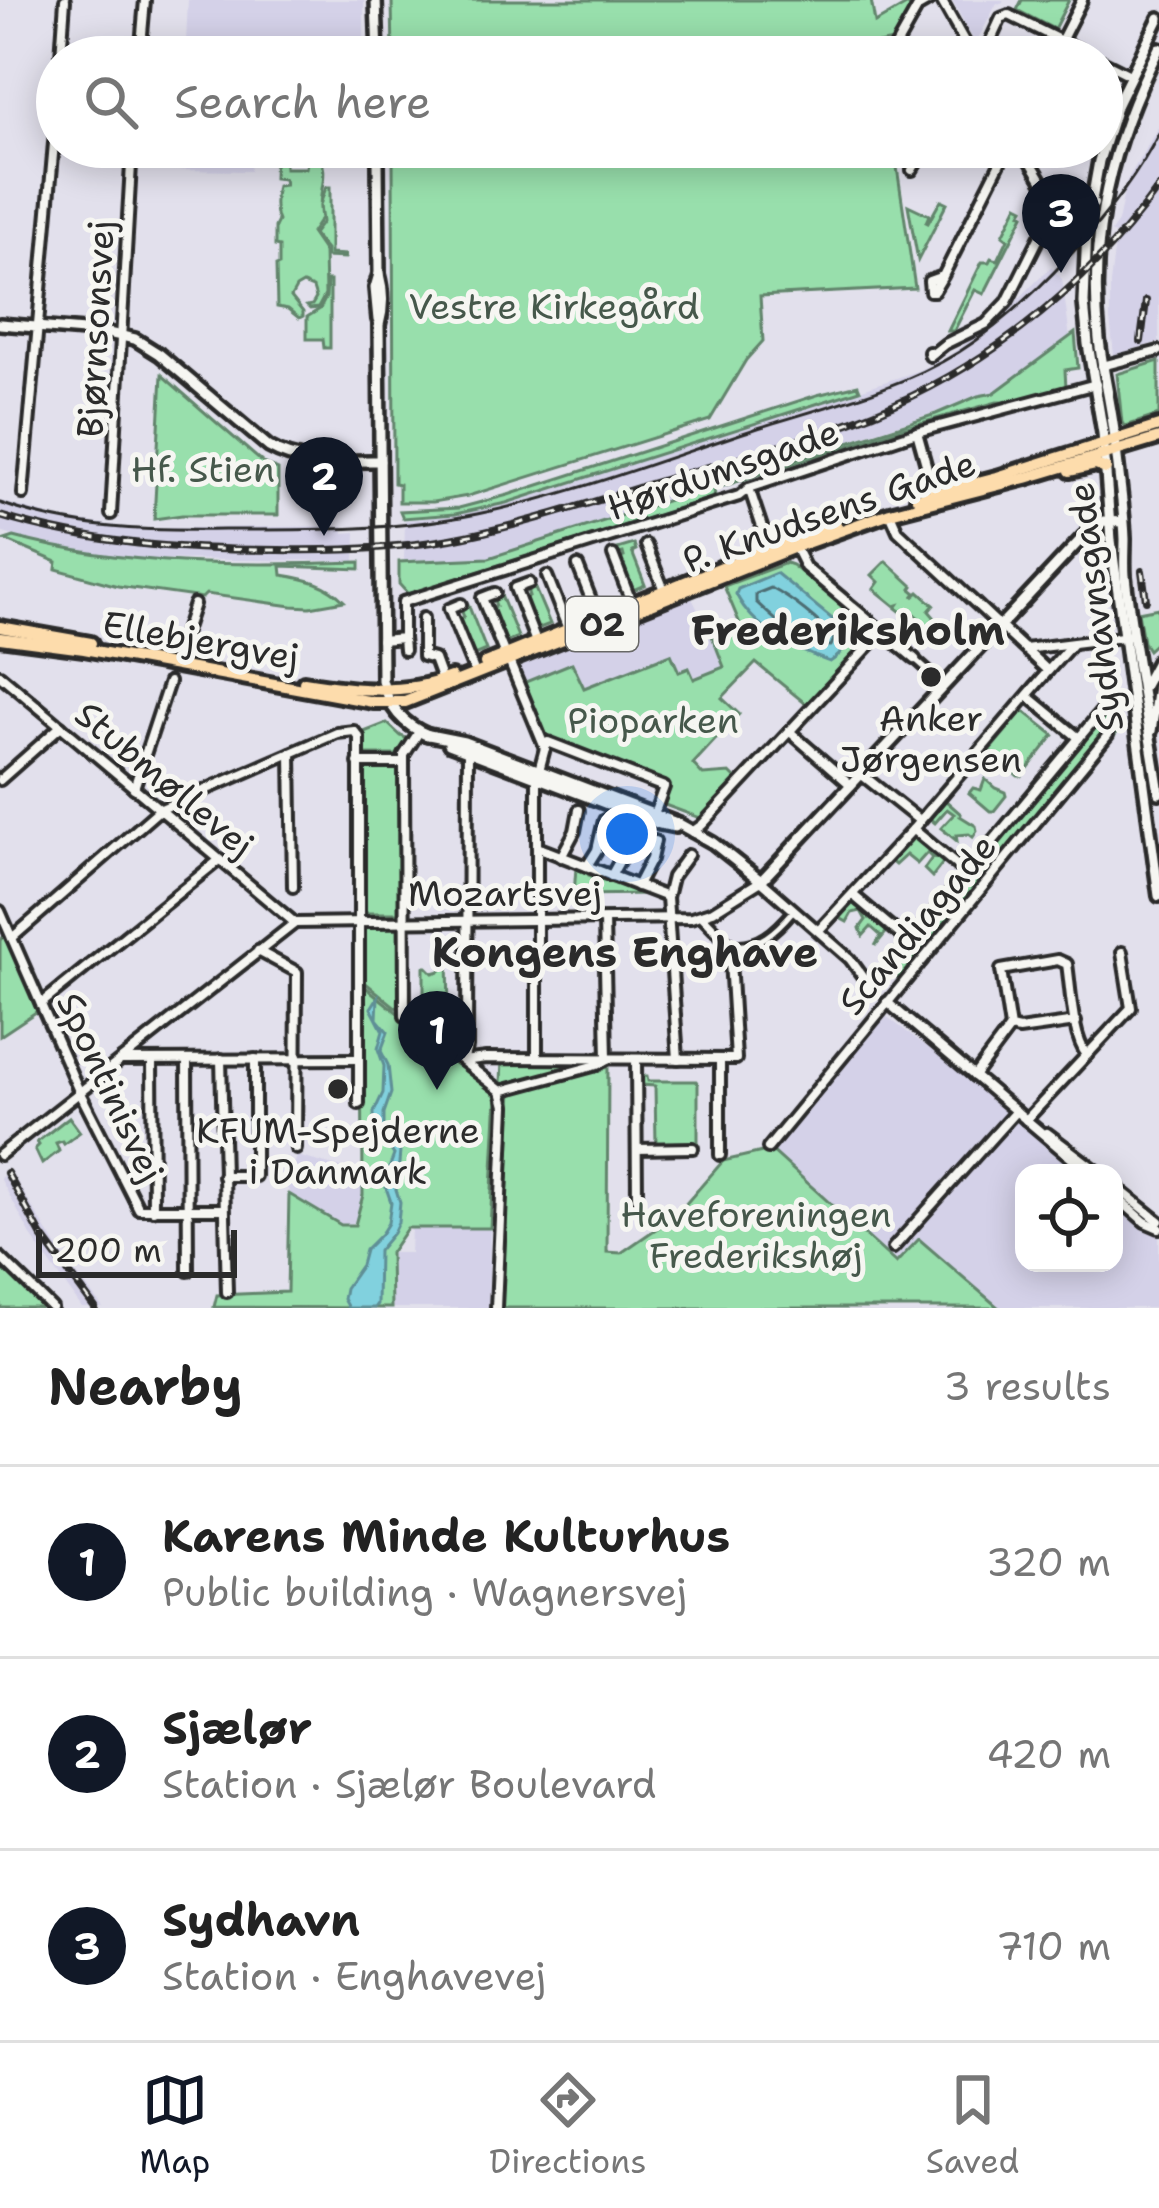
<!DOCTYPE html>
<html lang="en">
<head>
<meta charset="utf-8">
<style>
	:root { --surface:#fff; --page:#f6f6f6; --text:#222; --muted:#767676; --line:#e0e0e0; --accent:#111827 }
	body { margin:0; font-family:"Shantell Sans",sans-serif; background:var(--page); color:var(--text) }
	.controls { position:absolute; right:36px; bottom:36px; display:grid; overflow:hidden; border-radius:24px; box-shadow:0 6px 30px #0003 }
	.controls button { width:108px; height:108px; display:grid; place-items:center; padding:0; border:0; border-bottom:3px solid var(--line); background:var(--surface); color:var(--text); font:60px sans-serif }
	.scale { position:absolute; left:36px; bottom:30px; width:201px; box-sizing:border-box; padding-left:12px; border:6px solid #2b2b2b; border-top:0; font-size:33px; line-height:42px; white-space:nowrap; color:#2b2b2b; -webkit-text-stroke:9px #f6f6f2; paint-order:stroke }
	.you { position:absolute; left:627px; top:834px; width:42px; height:42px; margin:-30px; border:9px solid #fff; border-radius:50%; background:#1a73e8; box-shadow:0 0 0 18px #1a73e833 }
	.badge { display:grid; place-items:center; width:78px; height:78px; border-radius:50%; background:var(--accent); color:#fff; font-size:39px; font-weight:700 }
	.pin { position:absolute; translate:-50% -99px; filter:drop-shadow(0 3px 6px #0008) }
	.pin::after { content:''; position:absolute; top:63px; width:42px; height:36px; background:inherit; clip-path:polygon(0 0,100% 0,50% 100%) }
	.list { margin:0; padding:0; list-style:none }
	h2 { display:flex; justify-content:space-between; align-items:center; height:156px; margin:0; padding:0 48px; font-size:51px }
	h2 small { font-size:39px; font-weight:400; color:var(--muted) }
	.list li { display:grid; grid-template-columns:78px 1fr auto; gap:36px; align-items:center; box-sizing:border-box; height:192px; padding:0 48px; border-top:3px solid var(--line) }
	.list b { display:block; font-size:45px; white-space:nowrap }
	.list p { margin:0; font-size:39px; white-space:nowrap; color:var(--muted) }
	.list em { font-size:39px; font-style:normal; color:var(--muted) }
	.icon { flex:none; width:66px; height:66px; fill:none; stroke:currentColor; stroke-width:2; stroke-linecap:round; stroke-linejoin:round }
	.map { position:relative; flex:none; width:1159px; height:1308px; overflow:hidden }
	.search { position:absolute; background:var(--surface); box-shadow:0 6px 30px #0003; left:36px; right:36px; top:36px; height:132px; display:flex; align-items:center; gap:30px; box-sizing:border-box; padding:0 42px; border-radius:66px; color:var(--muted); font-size:45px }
	.sheet { height:732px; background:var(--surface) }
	nav { display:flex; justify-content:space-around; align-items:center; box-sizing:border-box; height:168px; border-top:3px solid var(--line); background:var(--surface); font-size:33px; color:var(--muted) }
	nav a { display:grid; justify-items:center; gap:6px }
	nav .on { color:var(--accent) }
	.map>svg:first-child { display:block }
</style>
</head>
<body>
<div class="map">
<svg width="1159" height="1308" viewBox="0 0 1159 1308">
	<rect width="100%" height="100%" fill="#e2e0ec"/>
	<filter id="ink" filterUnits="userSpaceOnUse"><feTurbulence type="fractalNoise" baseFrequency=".00833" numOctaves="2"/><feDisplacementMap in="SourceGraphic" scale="24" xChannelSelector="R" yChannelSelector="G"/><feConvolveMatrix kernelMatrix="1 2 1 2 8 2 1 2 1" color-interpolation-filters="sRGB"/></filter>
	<g filter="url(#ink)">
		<g fill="#d4d1e8">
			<path d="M188,0H364V44L186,43Z"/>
			<path d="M952,0H1004L1002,4L997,3L977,41H974Z"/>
			<path d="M177,45L256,46L255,57H177Z"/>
			<path d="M1159,126V342L1114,355L1110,319V284L1116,235L1111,232L1118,222L1126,182Z"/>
			<path d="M172,147H251L250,171L171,170Z"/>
			<path d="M1051,267L1062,279L1070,338L994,393L488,558L404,561L405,520L455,515L507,504L918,371L947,357L995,322Z"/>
			<path d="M0,501L62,519L140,529L343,526L344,533L356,532L355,561L127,559L65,551L0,532Z"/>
			<path d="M692,598L725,667L738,679L722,698L739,714L672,784L544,737L517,668Z"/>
			<path d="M886,1016L1095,1173H1024V1263H1114V1187L1159,1221V1308H999L920,1239L897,1263L771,1150Z"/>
			<path d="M297,1156L363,1174V1198L356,1222L342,1225L292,1196L287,1188Z"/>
			<path d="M10,1171L63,1257L103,1308H82L33,1239L0,1178Z"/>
			<path d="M411,1228H490L488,1308H391L390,1253H410Z"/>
		</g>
		<g fill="#98dfac" stroke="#62856c" stroke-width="3">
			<path d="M392,0H871L875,23L908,4L912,12L898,40L878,44L880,57H393Z"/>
			<path d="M1022,0H1069L1054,29L1017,10Z"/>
			<path d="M1145,53L1151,56L1121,121L1101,192L1095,190L1115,118Z"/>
			<path d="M275,147H284L285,168H306L309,147H314C335,174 315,191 321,218L311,233L324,252L325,295L318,308L310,309L307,306L312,305L316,298L313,288L303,284L296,288L291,297L303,312V316L299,318L288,309L277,307L276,266L279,265V247L275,246V227L278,221C274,212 274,197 277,186L285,185L284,179L274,178Z"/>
			<path d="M393,147H894L915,288L760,296L763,341L746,360L710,420L468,496L433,502H399V484L394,483Z"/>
			<path d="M326,187H330V254L345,255V258L326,257V250L313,234L322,222L320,205Z"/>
			<path d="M941,200L947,203L918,260L908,205L929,215L926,222L928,223Z"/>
			<path d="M1018,205L1024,208L1021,213L1024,215L984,294L975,290L954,331H948L982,262H989L991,258L998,260L1008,239L1003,235Z"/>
			<path d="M327,281H330V348H324L323,339H307V317L320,309L326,297Z"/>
			<path d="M1075,333L1078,368L1065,370L1066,388L1003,406L1002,402H997L903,428L714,489L715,497L408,594L399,584V562L489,558L936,414L978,396L994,393Z"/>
			<path d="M1159,361V415L1126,426L1122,423L1117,374Z"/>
			<path d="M162,375L263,463L278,470V515H182L154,519Z"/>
			<path d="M858,385L860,390L506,503L455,514L403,518L400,511L459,508L508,495L817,395Z"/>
			<path d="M14,537C124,567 247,566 360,562V569L281,566L282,575C307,579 326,583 344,601L310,607L292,606L206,594L202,598L118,586L56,569L57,562L5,540Z"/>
			<path d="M634,544L636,550L632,552L645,585L633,590L617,559L624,557L623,553L615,555L614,550Z"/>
			<path d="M886,561L913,586L911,589L916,593L913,597L919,592L934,605L929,611L935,618L927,627L918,622L920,619L914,614L909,618L896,608L898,605L895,606L874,589L879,582L872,575Z"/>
			<path d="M786,563L792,565L872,629L871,635L806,704L756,663L722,698L739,714L693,764L703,775L730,773L738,781L700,818L662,804L669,784L545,737L523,683L572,663L584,688L671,654L679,672L689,668L694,679L724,667L712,636L740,624L724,586Z"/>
			<path d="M533,584L550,624L537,629L522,599L529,596L526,586Z"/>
			<path d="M500,593L518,637L506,642L489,609L496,606L493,597Z"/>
			<path d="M468,604L486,650L474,655L470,646H467L457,620L464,617L460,607Z"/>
			<path d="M1158,608L1159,640L1148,650L1143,642L1138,612Z"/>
			<path d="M1025,712L1054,735L1022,776H1018L989,751L1020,714Z"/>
			<path d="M1104,712L1118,725L1120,729L1107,745L1098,739L900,979L891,971Z"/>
			<path d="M387,723L401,736L411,740L399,755H365L364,732Z"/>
			<path d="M361,765H401L402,913H362Z"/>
			<path d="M985,779L995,788L1005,792L1006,796L994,811H990L969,793L973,788L981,790Z"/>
			<path d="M945,800L961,814L960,816L976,826L977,831L973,837L969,834L956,835L957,841L941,828L954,814L947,809L935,823L930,819Z"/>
			<path d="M916,835L931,847L928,852L935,858L940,854L946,859L932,877L924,869L932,858L927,853L917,864L906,855L895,865L890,861Z"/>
			<path d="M576,867L591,870L589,875L627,888L630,885L654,894L574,895Z"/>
			<path d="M854,900L889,929L875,946L881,936L871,927L863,936L860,928L866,920L861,911L852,913L847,922L838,917Z"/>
			<path d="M362,926H403V1013L362,980Z"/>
			<path d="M7,934L39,1010L0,1036V940Z"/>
			<path d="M448,943L449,1030L451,1034H447L424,1015V967H427L433,973L440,971C444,963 446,954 446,944Z"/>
			<path d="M362,984L497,1093L490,1228H407L390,1253L391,1308L214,1307L217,1295L287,1292L289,1194L341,1225H355L363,1195Z"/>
			<path d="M502,1060L573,1061L576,1063L575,1067L508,1084L501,1083Z"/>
			<path d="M608,1064L607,1252L621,1253L676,1215L723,1161L771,1150L896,1263L919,1239L999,1308H502L512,1090Z"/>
			<path d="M641,1076H647L648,1081H696L698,1084V1144L656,1145L655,1086L640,1085Z"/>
			<path d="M69,1117L80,1132L64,1144L62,1141L56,1143L59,1151L42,1164L35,1149L39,1145L37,1142Z"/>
			<path d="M0,1265L3,1268L46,1308H0Z"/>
		</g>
		<g fill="#81d1de" stroke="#5f8f96" stroke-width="3">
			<path d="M776,573L842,627C850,643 844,653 830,662C796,650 753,629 736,594L738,589Z"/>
			<path d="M378,997L377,1019L388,1032L381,1051L388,1065L391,1093L384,1113V1127L400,1151L399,1164L392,1177L400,1202L398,1222L393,1233L378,1251L377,1304L374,1308H348L343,1299L345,1288L361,1265L365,1250L381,1234L388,1223L391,1202L384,1182L394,1155L374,1122V1112L383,1093L384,1066L378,1049L383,1031L371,1008Z"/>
		</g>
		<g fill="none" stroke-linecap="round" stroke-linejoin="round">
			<path stroke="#4d6d73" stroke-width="3" d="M771,588C790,598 821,621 834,639L831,646C803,647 776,621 756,602V594Z"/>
			<defs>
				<g id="pedestrian">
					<path d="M917,661L944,685"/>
					<path d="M729,944C758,950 777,930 794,910"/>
				</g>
				<g id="minor">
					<path d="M941,0L973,57"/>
					<path d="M892,53L918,7L930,0"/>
					<path d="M61,57L65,0"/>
					<path d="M140,57L145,0"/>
					<path d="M983,57L1001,18L1009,15L1094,57"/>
					<path d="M1053,57L1082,0"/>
					<path d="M1102,61L1130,75"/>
					<path d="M1022,147L1051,195L1094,204"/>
					<path d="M912,170L926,147"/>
					<path d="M943,276L929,281L930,291H934L943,276L1008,147"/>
					<path d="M929,352L930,356L945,344L986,324L1007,302L1059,198"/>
					<path d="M1102,366L1159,351"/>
					<path d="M917,432L934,493"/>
					<path d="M749,488L769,548"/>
					<path d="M23,494L57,109"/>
					<path d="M890,513L898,531L1048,671L1072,644"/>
					<path d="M111,514L132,147"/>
					<path d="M646,545L664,590"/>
					<path d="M795,547L805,567L915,659"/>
					<path d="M613,555L632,604"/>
					<path d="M578,566L598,617"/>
					<path d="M547,576L568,629"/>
					<path d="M529,583L515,588L536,642"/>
					<path d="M495,593L482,598L505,655"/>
					<path d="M461,604L449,609L473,668"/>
					<path d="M423,618V656L434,659L442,681"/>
					<path d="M403,638L404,650"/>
					<path d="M381,640L403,638V602L739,496L749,488L917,432L1096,384"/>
					<path d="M1025,649L1130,636"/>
					<path d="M176,659L194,604"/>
					<path d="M509,661L545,748"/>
					<path d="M0,675L295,923"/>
					<path d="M1028,696L1079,738"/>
					<path d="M789,731L851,785"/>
					<path d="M419,732L404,755V763L405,1016L501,1091"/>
					<path d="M545,748L548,742L664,787L652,820"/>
					<path d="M468,752L467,1047L463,1061L486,1058L736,1059L729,944L702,916"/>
					<path d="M291,753L293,887"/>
					<path d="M358,763H404"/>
					<path d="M861,774L920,821"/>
					<path d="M0,780L61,726"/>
					<path d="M134,788L169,682"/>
					<path d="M913,829L966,873"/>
					<path d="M692,832L702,825L882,632"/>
					<path d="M537,847L667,897L678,1059"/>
					<path d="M561,857L575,831L579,810"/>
					<path d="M587,866L597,850L604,820"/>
					<path d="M611,876L627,847L630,830"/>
					<path d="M637,886L651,859L655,841"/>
					<path d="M853,895L909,942"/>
					<path d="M667,897L672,877L688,855"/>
					<path d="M0,911L79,1091L139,1209H223"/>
					<path d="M819,930L913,829L1048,671"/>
					<path d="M12,938L159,810L337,733L354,731L359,737V1104"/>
					<path d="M258,951L297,972L296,1149"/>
					<path d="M887,1002L1089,1173"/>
					<path d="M41,1004L219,860"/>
					<path d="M1076,1022L1019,1030L1010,1028L1001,970L1058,960L1067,964C1071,989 1072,1037 1087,1055"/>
					<path d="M537,1058V778L545,748"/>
					<path d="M221,1059L227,1292"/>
					<path d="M636,1059L637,1197"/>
					<path d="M121,1060L359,1059"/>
					<path d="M152,1060L153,1210"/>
					<path d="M187,1060L188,1271"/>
					<path d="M974,1076L1010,1028"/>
					<path d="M501,1091L597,1065L607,1059L604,920"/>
					<path d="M1026,1120L1131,1008L1122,952"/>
					<path d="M1047,1133L1100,1173"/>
					<path d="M768,1148L1108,735"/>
					<path d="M637,1149L693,1148"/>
					<path d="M0,1155L295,923L691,918L713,911L761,881L850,959L871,988L1108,703"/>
					<path d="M720,1155V1060"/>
					<path d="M223,1176H255V1059"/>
					<path d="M1114,1185L1159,1221"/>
					<path d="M1114,1195L1145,1222L1159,1228"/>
					<path d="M893,1248L1016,1111"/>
					<path d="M0,1257L52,1308"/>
					<path d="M496,1308L505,1106L501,1091"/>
				</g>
				<g id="tertiary">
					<path d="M376,0L378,57"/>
					<path d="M1159,18L1117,104L1099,161L1087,228L1084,303L1088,344L1103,433L1111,540L1159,896"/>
					<path d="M1159,48C1111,142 1088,233 1099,339C1103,375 1113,411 1116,448C1119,478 1124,509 1125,539C1125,551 1124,563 1125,576C1133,649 1148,720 1159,793"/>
					<path d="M374,147L378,162L379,274L375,288L378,320"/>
					<path d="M379,274C384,292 384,307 379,325L382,680C388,707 403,725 428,735"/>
					<path d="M0,324L108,333L135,339L159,354L269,447C304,467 341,460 380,461"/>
					<path d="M1142,689L1159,658"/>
					<path d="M1151,731L1159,681"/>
					<path d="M424,734L464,742L679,824L713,843L761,881L1084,536L1103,521L1123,522"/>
					<path d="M449,744L660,824L675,827"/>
				</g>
				<g id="primary">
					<path d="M1070,471L1096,465L1106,469"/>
					<path d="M917,498L997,477L1159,426"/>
					<path d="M0,627L91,643"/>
					<path d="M0,638L84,649L373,702H405L795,547L890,513L1026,478L1159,438"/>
					<path d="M485,663L769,548L836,524"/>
					<path d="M304,682C353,690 404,696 451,677"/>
				</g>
			</defs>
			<use href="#pedestrian" stroke="#2b2b2b" stroke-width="14"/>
			<use href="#minor" stroke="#2b2b2b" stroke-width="16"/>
			<use href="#tertiary" stroke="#2b2b2b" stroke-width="18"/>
			<use href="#primary" stroke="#2b2b2b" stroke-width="20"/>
			<use href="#pedestrian" stroke="#f6f6f2" stroke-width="4.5"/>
			<use href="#minor" stroke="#f6f6f2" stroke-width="8"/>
			<use href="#tertiary" stroke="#f6f6f2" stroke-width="9"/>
			<use href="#primary" stroke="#fddcac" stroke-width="10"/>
			<path stroke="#2b2b2b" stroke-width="3" d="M0,503C74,530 147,531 224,530C309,530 393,531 477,514C572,495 664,459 755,429C823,407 898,390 959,352C1029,308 1122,207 1159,133"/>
			<defs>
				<g id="rail">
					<path d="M1141,341L1146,301"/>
					<path d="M0,516C92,544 183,550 279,550C336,551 394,549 451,539C526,525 598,500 670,478C746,456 823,436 895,404C1000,357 1092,280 1159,187"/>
					<path d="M1142,571L1146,600"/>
					<path d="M7,1173L41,1235L95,1308"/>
				</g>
			</defs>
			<use href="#rail" stroke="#2b2b2b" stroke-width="8"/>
			<use href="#rail" stroke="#f6f6f2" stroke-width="3" stroke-dasharray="9" stroke-linecap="butt"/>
		</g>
	</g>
	<g fill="#2b2b2b" stroke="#f6f6f2" stroke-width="4.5">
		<circle cx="931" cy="677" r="12"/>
		<circle cx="338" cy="1089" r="12"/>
	</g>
	<g text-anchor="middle" stroke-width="10" stroke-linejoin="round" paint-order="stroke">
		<rect fill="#f6f6f2" stroke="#686867" stroke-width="3" x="566" y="597" width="72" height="54" rx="9"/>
		<g font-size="33" font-weight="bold" fill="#2b2b2b">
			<text x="602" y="636">O2</text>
		</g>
		<g font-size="36" fill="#46584b" stroke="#f6f6f2">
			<text x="554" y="319">Vestre Kirkegård</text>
			<text x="203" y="482">Hf. Stien</text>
			<text x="653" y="733">Pioparken</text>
			<text x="756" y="1227">Haveforeningen<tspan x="756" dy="41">Frederikshøj</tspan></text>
		</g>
		<g font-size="36" fill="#2b2b2b" stroke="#f6f6f2">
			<text transform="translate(95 329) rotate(-87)" y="13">Bjørnsonsvej</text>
			<text transform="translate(723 469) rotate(-19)" y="13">Hørdumsgade</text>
			<text transform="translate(829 511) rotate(-19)" y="13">P. Knudsens Gade</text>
			<text transform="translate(1095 607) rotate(-97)" y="13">Sydhavnsgade</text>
			<text transform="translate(201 640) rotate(10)" y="13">Ellebjergvej</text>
			<text transform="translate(165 779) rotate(40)" y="13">Stubmøllevej</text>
			<text x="505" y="906">Mozartsvej</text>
			<text transform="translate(917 924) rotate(-50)" y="13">Scandiagade</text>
			<text transform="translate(111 1087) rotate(65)" y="13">Spontinisvej</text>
		</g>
		<g font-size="36" fill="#2b2b2b" stroke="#f6f6f2">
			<text x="931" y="731">Anker<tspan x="931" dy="41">Jørgensen</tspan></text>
			<text x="338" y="1143">KFUM-Spejderne<tspan x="338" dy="41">i Danmark</tspan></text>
		</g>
		<g font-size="42" font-weight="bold" fill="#2b2b2b" stroke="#f6f6f2">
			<text x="848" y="645">Frederiksholm</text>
			<text x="625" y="967">Kongens Enghave</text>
		</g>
	</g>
</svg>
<div class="controls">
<button><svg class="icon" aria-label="locate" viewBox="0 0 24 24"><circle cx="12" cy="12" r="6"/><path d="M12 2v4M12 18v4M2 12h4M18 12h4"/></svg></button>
</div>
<div class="scale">200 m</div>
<div class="you"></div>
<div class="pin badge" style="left:437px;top:1090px">1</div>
<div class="pin badge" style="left:324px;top:536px">2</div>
<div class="pin badge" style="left:1061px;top:273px">3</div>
<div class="search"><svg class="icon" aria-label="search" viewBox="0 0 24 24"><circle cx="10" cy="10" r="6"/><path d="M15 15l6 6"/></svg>Search here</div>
</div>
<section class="sheet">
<h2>Nearby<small>3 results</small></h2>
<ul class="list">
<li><span class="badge">1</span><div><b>Karens Minde Kulturhus</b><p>Public building · Wagnersvej</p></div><em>320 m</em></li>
<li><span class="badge">2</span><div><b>Sjælør</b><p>Station · Sjælør Boulevard</p></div><em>420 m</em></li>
<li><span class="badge">3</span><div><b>Sydhavn</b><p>Station · Enghavevej</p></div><em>710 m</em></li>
</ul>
</section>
<nav>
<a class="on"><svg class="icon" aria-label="map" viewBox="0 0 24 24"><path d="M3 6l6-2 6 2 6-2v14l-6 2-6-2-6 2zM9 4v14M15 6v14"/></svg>Map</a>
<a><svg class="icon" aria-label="directions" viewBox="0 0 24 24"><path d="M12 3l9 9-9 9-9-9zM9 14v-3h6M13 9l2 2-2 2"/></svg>Directions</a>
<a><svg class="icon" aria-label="saved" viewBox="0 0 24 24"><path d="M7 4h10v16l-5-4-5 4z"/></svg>Saved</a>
</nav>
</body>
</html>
